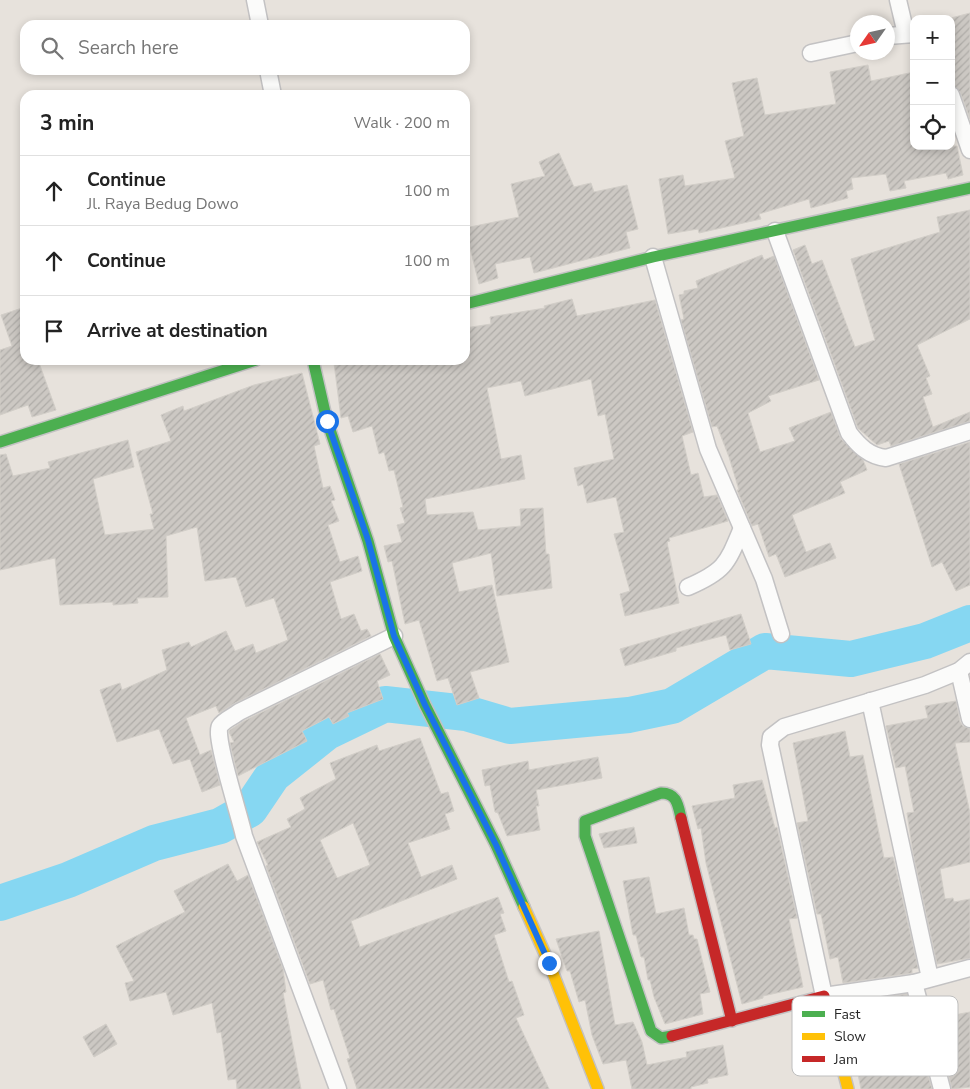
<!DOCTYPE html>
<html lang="en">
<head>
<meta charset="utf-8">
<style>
	:root { --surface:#fff; --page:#f2f2f2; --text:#222; --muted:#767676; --line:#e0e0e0 }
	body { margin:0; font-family:"Nunito Sans",sans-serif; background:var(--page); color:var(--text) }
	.controls { position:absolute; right:15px; top:15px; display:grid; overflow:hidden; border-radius:10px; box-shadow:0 2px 8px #0003 }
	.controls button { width:45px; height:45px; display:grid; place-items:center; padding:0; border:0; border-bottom:1px solid var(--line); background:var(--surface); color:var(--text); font:25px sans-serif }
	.compass { position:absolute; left:850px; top:15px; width:45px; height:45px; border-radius:50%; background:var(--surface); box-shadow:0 2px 8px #0003; rotate:236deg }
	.stop { position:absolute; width:15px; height:15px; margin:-11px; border:4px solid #1a73e8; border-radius:50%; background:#fff }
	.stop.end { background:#1a73e8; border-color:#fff; box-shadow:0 1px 5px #0008 }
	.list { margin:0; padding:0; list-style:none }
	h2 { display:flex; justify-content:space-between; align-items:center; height:65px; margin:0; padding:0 20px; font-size:21px }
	h2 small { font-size:16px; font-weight:400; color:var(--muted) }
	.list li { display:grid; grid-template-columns:32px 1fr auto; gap:15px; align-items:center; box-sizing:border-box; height:70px; padding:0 20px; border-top:1px solid var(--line) }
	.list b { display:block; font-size:19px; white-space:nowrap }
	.list p { margin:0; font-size:16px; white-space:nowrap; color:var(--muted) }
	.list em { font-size:16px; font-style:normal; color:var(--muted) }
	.icon { flex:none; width:28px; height:28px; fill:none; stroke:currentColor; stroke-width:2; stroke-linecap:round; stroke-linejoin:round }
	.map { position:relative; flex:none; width:970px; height:1089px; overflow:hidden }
	.search { position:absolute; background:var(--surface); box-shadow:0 2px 8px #0003; left:20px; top:20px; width:450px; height:55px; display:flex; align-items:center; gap:12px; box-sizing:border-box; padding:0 18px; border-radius:15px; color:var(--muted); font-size:19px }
	.panel { position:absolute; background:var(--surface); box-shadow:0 2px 8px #0003; left:20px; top:90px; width:450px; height:275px; border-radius:15px }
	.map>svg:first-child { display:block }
</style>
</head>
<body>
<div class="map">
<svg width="970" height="1089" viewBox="0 0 970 1089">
	<defs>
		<pattern id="building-hatch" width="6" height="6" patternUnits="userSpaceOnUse" patternTransform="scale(1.25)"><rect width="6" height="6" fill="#ccc8c3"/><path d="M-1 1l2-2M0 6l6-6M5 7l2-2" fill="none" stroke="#afaca8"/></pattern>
	</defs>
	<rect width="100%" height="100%" fill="#e7e2dc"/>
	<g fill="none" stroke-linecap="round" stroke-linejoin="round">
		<path stroke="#86d7f2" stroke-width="36" d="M0,903L68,880L154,843L220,826L250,809L273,775L327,732L385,704L466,713L510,726L629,715L672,706L765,651L851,659L925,641L970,623"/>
	</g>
	<g fill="url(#building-hatch)" stroke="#d2cec8" fill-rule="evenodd">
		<path d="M970,13V119L960,92L953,85L951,77V18Z"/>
		<path d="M868,65L871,81L914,72V146H957L963,175L948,179L946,173L904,181L906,188L890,191L886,174L851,178L853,189L846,191L848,198L811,208L809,199L759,214L761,219L699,233L698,229L668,234L659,179L683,175L685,186L735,178L725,141L744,136L732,83L757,78L765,115L836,104L830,72Z"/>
		<path d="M559,153L574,187L591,183L594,192L627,185L638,229L626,232L630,248L534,273L530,257L495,264L498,278L479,284L465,228L519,217L511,184L545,176L539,162Z"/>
		<path d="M970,210V319L917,345L930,376L926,378L932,394L923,397L933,427L970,412V421L891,446L889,441L877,445L858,428L793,250L805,245L812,264L822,260L855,347L875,340L851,259L940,232L937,217Z"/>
		<path d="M762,255L764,260L774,256L819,380L768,396L771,401L748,413L760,452L795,441L789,428L831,412L841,439L863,460L867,470L840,482L845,493L792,515L806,552L830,543L836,558L785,577L776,554L769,557L758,524L752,526L737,490H739L729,457L717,426L712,427L681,320L684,319L679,295L684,294V291L698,288L696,281Z"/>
		<path d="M572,299L577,316L655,300L693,432L682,436L691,475L698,473L704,497L717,495L728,521L669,538L670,541L667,542L679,603L625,616L620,594L630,591L614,534L624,532L616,497L587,503L583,484L578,486L574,468L614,459L605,414L598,416L591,379L525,396L521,381L487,388L501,459L521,455L525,479L425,499L427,515L473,512L478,530L521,526L520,509L543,508L546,554H549L552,588L497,596L491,553L452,563L459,592L492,585L509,662L470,672L479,698L457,705L448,678L437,681L419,620L405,624L392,561L388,562L384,546L402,542L397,525L405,523L400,508L403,507L394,470L389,471L384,452L379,454L372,426L353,432L348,416L341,418L334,363L356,360H465V328L491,324L490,317L545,308L544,306Z"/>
		<path d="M25,307V360H38L56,410L32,417L28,405L0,415V350L12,346L1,315Z"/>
		<path d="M302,373L320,444L314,446L323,488L330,486L335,500L331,501L339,521L328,525L340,562L358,556L362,571L330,582L341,619L354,614L361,631L367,629L371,636L235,703L219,713L216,706L186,718L200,755L211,750L220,785L202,792L190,759L173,764L159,729L117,742L100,690L120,683L122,690L167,670L162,650L189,642L191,647L226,631L235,651L253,644L256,653L288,640L274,598L246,607L236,577L205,581L197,527L166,536L168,597L137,598L138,603L113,605V602L60,605L55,558L0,570V455L6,454L13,476L50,468L48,462L128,440L134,467L93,479L105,535L154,529L150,514H153L136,452L171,441L161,415L183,406L184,411L254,385Z"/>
		<path d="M970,442V585L956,591L942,562L932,567L899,464Z"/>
		<path d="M741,614L751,644L730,650L726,635L676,648V651L625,666L620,649Z"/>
		<path d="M380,654L390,675L377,681L383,699L347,713L349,716L333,724L329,717L302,731L307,741L238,776L230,743L234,742L229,732L230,730L244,721Z"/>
		<path d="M956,701L960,722L963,726L970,729V742L955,743L970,813V862L940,869L945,899L953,898L954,902L970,899V958L937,964L913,853L907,813L914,812L905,766L896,768L886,726L928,718L925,706Z"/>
		<path d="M845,731L850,757L863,755L884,858L893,857L918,968L912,969V973L843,983L838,957L830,959L821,914H817L797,823L808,821L793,743Z"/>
		<path d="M420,738L441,794L448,792L454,811L445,814L450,829L408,843L421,877L452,865L457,879L351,921L360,947L498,897L504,913L500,914L506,931L494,935L509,982L512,981L524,1015L516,1018L549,1089H357L347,1059L350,1058L334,1009L331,1010L323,980L310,984L266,866L268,865L257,842L291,827L287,819L305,809L300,798L336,779L330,763L377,745L379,751ZM353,823L370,865L337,878L320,840Z"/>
		<path d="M598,757L602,778L536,790L539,806H536L540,830L507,836L498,813L495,812L490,785L485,786L482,770L528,761L529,770Z"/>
		<path d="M762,780L775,828L777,827L797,918L789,919L803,987L763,996V998L742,1004L706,863L701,828L698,829L692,806L735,798L733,785Z"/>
		<path d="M634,827L637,843L604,848L599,834Z"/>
		<path d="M228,864L237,881L248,875L283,969L286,992L283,993L301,1089H237L236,1079L228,1080L221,1032L217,1033L212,1003L173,1015L166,992L130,1001L125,983L134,981L116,946L185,912L174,891Z"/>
		<path d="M649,877L656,914L684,908L689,935H693L694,939H697L710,992L700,994L703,1014L665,1024L654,997L650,980H648L644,957H641L636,935H633L623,881Z"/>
		<path d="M599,931L615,1025L633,1022L642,1042L647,1065L687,1057L686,1052L723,1045L728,1075L707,1079L708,1083L691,1087V1089H632L626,1060L603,1064L592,1035L585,1000L579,1002L570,971H567L556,939Z"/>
		<path d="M907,994L919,1050H921L932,1089H861L847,1021L879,1015L878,1009L886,1008L884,997Z"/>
		<path d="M970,1012V1087L952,1089L941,1046L955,1044L949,1016Z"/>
		<path d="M106,1024L117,1044L94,1057L83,1037Z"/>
	</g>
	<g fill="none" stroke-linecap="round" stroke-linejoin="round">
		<defs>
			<g id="street">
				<path d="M255,0L260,25"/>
				<path d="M898,0L906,34"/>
				<path d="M888,36L914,34"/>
				<path d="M811,53L858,43"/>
				<path d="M268,70L273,95"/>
				<path d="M951,95L970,150"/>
				<path d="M775,231L849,433C859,446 869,456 886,458L970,431"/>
				<path d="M653,257L708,449L764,579L781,634"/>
				<path d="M688,587C725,571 727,564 742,528"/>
				<path d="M970,662L959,671L925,685L784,727L771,737L770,745L824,996L914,983L970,968"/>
				<path d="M959,671L970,719"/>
				<path d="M870,701L930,978"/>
				<path d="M914,983L942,1089"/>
				<path d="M338,1089L244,836C241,820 213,734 220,726C224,720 234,716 239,712L394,636"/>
			</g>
			<g id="fast">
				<path d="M465,304L653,257L970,188"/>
				<path d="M313,360L327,421L368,541L394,636L425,705L496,845L524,907"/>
				<path d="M0,442L256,360"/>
				<path d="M672,1036L661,1038L651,1031L585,836V821L661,793C677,793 678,805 681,818"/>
			</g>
			<g id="slow">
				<path d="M524,907L549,963L598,1089"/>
				<path d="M831,1024L848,1089"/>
			</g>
			<g id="jam">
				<path d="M681,818L732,1021"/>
				<path d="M672,1036L824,996L831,1024"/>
			</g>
		</defs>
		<use href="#street" stroke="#c3c2c3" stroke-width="19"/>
		<use href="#fast" stroke="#c3c2c3" stroke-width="14"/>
		<use href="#slow" stroke="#c3c2c3" stroke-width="14"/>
		<use href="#jam" stroke="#c3c2c3" stroke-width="14"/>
		<use href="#street" stroke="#fbfbfa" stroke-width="16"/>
		<use href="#fast" stroke="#4caf50" stroke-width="11"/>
		<use href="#slow" stroke="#ffc107" stroke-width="11"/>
		<use href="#jam" stroke="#c62828" stroke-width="11"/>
	</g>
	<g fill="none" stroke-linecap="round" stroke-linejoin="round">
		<path stroke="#1a73e8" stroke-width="6" d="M327,421L368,540L394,636L425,705L496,845L549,963"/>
	</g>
	<rect x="792" y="996" width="166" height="80" rx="8" fill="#fff" stroke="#bebebe" stroke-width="1"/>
	<rect x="802" y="1011" width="23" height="6" fill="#4caf50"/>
	<rect x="802" y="1033" width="23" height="7" fill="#ffc107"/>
	<rect x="802" y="1056" width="23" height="6" fill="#c62828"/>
	<g font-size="14" fill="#272727">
		<text x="834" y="1019">Fast</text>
		<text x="834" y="1041">Slow</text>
		<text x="834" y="1064">Jam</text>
	</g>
</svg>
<div class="controls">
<button>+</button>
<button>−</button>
<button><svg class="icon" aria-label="locate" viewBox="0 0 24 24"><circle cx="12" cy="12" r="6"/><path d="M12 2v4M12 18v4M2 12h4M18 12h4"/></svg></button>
</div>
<svg class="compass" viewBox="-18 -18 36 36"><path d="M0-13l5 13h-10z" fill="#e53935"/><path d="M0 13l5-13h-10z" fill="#767676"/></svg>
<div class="stop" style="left:327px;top:421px"></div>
<div class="stop end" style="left:549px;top:963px"></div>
<div class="search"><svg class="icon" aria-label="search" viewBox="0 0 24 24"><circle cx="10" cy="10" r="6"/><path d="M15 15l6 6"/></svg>Search here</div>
<section class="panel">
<h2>3 min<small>Walk · 200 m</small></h2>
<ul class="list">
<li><svg class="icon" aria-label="ahead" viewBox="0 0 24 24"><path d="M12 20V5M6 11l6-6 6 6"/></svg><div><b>Continue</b><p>Jl. Raya Bedug Dowo</p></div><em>100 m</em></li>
<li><svg class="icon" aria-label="ahead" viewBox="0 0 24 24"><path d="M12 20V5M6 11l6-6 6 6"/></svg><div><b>Continue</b></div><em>100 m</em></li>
<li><svg class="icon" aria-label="arrive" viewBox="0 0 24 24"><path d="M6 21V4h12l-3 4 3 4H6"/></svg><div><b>Arrive at destination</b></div></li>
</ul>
</section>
</div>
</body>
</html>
